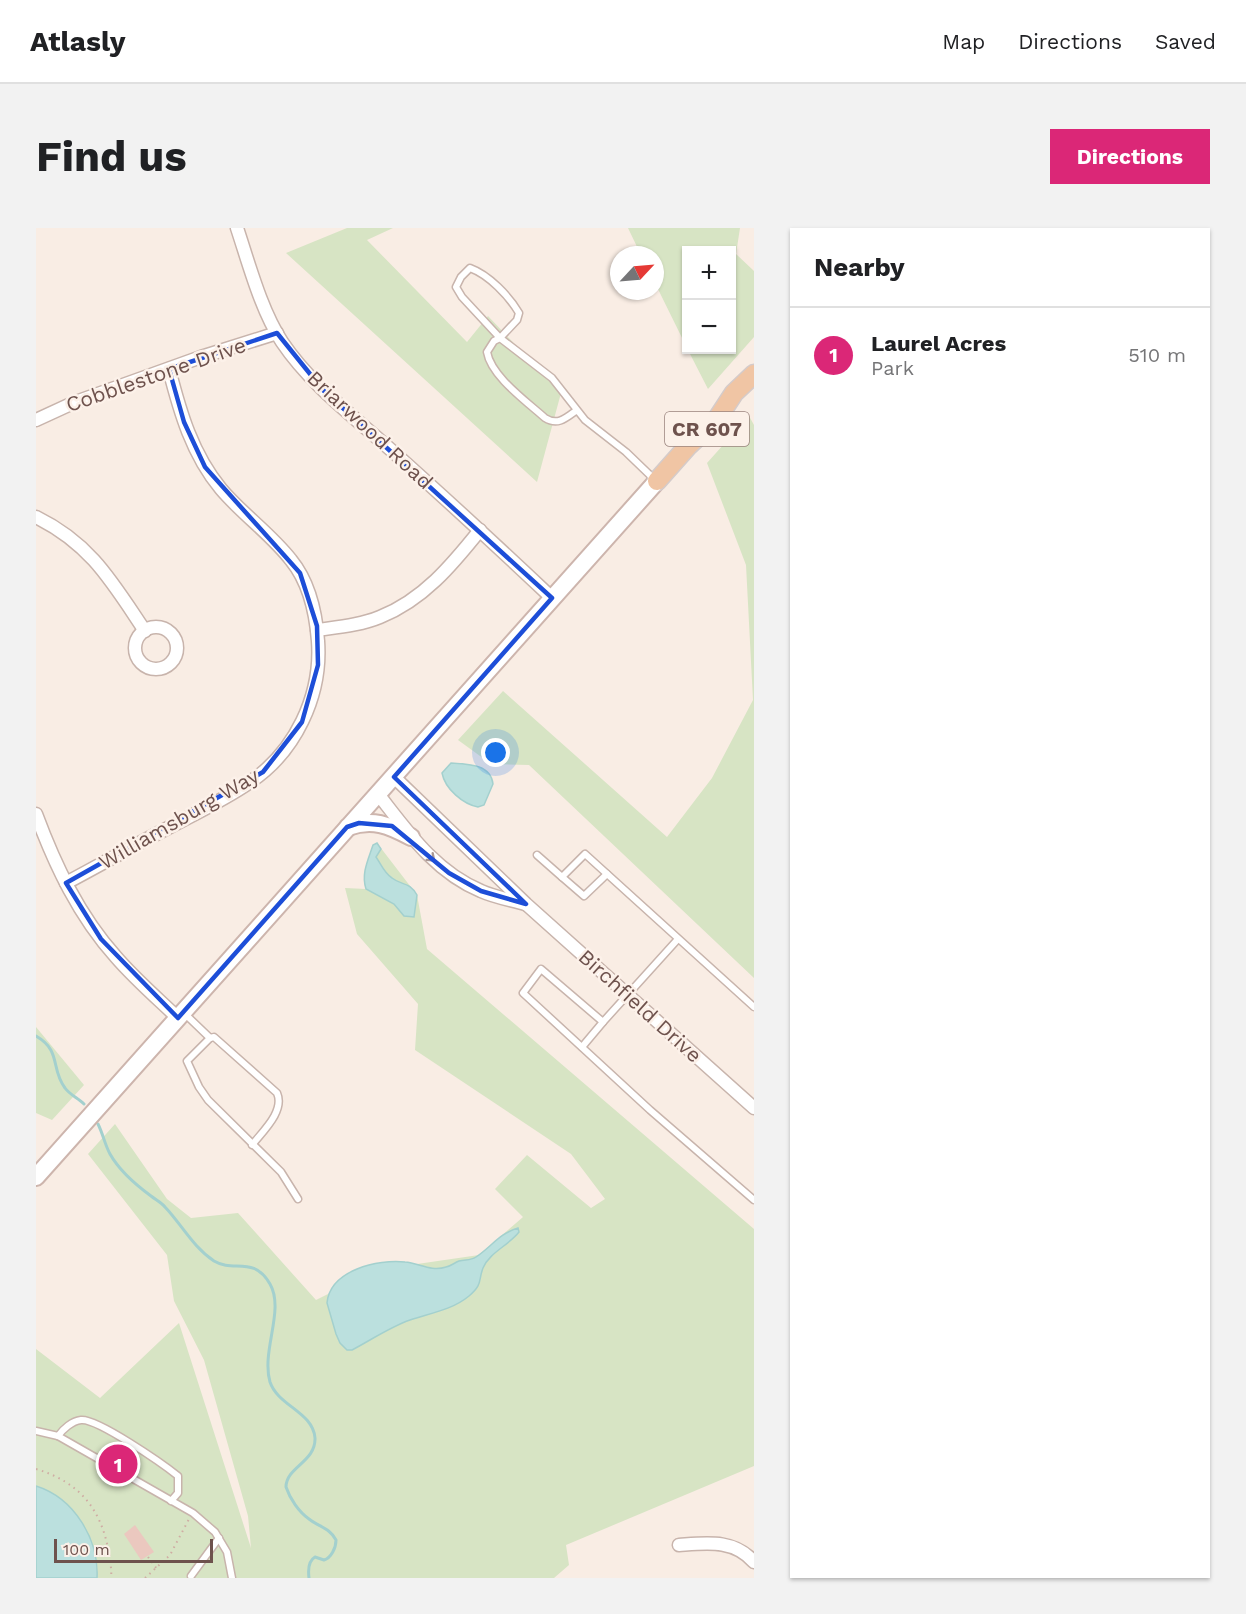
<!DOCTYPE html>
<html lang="en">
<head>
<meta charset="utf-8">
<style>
	:root { --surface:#fff; --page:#f2f2f2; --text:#202124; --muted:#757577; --line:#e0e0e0; --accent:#db2777 }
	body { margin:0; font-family:"Work Sans",sans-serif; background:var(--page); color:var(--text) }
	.controls { position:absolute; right:18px; top:18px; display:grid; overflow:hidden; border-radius:0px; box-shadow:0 2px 4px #0004 }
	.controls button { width:54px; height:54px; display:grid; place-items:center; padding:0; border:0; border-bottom:2px solid var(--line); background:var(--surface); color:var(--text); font:30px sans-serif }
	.compass { position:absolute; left:574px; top:18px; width:54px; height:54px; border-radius:50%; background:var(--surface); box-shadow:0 2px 4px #0004; rotate:64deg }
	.scale { position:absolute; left:18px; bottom:15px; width:159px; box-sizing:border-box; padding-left:6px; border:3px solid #6e524d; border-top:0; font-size:16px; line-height:21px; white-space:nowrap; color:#6e524d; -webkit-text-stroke:4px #fcf1e9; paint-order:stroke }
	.you { position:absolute; left:460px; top:525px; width:21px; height:21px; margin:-15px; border:4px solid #fff; border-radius:50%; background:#1a73e8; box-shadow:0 0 0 9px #1a73e833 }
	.badge { display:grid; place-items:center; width:39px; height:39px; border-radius:50%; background:var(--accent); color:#fff; font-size:20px; font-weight:700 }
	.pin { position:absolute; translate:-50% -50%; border:3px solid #fff; box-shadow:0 2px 6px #0006 }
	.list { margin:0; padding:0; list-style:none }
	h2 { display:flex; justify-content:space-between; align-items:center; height:78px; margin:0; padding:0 24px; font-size:26px }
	h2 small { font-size:20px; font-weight:400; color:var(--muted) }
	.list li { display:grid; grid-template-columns:39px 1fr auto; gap:18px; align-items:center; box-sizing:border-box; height:96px; padding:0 24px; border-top:2px solid var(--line) }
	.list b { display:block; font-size:22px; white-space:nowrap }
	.list p { margin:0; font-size:20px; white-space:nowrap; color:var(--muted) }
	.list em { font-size:20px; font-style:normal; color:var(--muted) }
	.map { position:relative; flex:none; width:718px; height:1350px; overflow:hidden; border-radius:0px }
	header { display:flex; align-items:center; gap:36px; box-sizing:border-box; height:84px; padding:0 30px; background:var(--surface); border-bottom:2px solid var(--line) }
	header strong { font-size:28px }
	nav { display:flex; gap:33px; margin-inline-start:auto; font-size:21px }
	.intro { display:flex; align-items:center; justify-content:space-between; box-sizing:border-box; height:144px; padding:0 36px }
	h1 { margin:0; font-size:42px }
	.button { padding:15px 27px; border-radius:0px; background:var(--accent); color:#fff; font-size:21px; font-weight:700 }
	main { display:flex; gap:36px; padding:0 36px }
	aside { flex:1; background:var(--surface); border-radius:0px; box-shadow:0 2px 4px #0004 }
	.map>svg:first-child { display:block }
</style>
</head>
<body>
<header>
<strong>Atlasly</strong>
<nav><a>Map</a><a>Directions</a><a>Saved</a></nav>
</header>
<div class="intro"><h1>Find us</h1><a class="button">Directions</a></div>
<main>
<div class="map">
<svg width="718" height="1350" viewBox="0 0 718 1350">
	<rect width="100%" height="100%" fill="#f9ede4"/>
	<g fill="#d7e4c4">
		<path d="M311,0H357L331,12L431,114L452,88L525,165L501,254L250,25Z"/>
		<path d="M592,0H704L700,26L718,43V109L672,161L652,122H696V22H650V118L619,55V27H605Z"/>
		<path d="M713,188L718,197V750L493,537L455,536L422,512L467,463L631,609L676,550L717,472L710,337L671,235Z"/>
		<path d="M341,615L381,667L391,721L718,1001V1238L530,1317L533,1337L518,1350H0V1121L64,1170L143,1095L215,1320L212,1288L168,1132L138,1073L131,1027L52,926L79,896L131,971L155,990L202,985L280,1072L340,1042L443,1027L487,989L459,961L491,927L555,980L569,971L535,926L379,822L382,776L321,706L309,660L330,661Z"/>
		<path d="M0,799L48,857L16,892L0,885Z"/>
	</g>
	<g fill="#bbe0de" stroke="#a3d0ce" stroke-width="1.5">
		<path d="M415,535C432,536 455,536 457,556L448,577L442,579C427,576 409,561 406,545Z"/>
		<path d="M341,615L345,621L340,629C345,636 348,645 356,650C366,658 373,653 381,667L378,689L368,688L358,676L330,661C325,646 332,632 337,617Z"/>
		<path d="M482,1000L483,1004C473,1017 453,1025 447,1040C442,1053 447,1056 433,1068C416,1082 395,1085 374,1092C354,1099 335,1112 316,1122H311L304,1115L300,1106L291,1075C294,1042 342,1031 369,1034C383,1035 395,1044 410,1039C415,1038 418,1035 423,1033C429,1031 434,1033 440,1029C455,1019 464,1005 482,1000Z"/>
		<path d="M0,1258C38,1270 63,1311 61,1350H0Z"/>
	</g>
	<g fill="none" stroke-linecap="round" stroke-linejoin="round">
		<g stroke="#a3d0ce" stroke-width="3">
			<path d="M0,808C26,823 14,840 29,860C34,867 42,870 48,876"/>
			<path d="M62,896C67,906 69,917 74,926C83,942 100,957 115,968C120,972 125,974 129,979C146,997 157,1019 178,1033C198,1045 217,1027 234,1056C249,1082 225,1123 234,1154C242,1178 277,1184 279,1210C280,1234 250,1239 250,1259C254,1271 263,1284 273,1291C283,1299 294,1300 300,1312C300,1320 295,1330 288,1332L279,1329C272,1333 272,1342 273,1350"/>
		</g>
	</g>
	<path fill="#ebc8bf" d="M99,1297L118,1324L105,1332L88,1306Z"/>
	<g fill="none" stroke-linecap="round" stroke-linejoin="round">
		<defs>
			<g id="lane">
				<path d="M434,40C453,47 473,68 483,85L481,92L464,110L426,69L420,59L425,49Z"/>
				<path d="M541,182C530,190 522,198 509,190C490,173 455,148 451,124L458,113L464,110L516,150L549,192L590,224L618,251"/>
				<path d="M501,627L526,649L549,626L718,779"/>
				<path d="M526,649L548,668L571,646"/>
				<path d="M642,711L567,794L505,741L487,765L614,882L718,972"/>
				<path d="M148,785L174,810L178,809L241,865C249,883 227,903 216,917"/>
				<path d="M174,810L151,833L163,859L172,872L245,944L262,971"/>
				<path d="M546,819L567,794"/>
				<path d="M0,1203L22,1208L157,1285L179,1304L191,1324L196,1350"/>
				<path d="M22,1208C27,1201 36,1193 45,1192C61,1190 127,1236 142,1248V1265L135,1273"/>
				<path d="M155,1348L183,1310"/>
			</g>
			<g id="street">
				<path d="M201,0C213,36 225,82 246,114C275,157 317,188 355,222C410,271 463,320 516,370"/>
				<path d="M0,192L37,175L165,129L241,105"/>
				<path d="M0,289C55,316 76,354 109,403"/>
				<circle cx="120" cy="420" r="21"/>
				<path d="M281,402C302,399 325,397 344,389C387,372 416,337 444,302"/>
				<path d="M358,549L490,676L718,880"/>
				<path d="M342,566C371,603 399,644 445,663C458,669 475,672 489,676"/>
				<path d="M0,586C19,637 43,688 80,729C99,751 121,770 142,790"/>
				<path d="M30,655C64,637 97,618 130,601C158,586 188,572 214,554C259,524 286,468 282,413C280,386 273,354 255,332C235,306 206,286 185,261C156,226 144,184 133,141"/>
				<path d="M643,1317C671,1315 698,1311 718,1334"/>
			</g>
			<g id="secondary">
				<path d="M312,599C336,590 353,597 375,609"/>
				<path d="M0,949L621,253"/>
			</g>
			<path id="primary" d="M621,253L652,218L681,191L698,165L718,146"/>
		</defs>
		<use href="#lane" stroke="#c8b4ac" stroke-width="9"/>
		<use href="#street" stroke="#c8b4ac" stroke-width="15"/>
		<use href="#secondary" stroke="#cdb5ad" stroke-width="20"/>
		<use href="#primary" stroke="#d4cbca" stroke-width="21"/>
		<g stroke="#cfaca3" stroke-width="2" stroke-dasharray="1.5 4.5" stroke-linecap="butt">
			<path d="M0,1241C44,1254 66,1282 73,1326C74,1334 76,1342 75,1350"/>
			<path d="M112,1329L121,1341"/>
			<path d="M109,1350L134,1327L153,1291"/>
		</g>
		<use href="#lane" stroke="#fff" stroke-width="6"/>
		<use href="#street" stroke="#fff" stroke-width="12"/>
		<use href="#secondary" stroke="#fff" stroke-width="16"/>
		<use href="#primary" stroke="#f0c5a4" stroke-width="18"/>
	</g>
	<defs><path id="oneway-shaft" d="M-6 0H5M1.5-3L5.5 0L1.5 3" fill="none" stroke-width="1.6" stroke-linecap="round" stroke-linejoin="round" transform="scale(1.5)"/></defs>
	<use stroke="#a89794" href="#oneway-shaft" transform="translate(392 627) rotate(42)"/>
	<path fill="none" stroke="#1d4ed8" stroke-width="4.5" stroke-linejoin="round" d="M241,105L287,162L516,370L358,549L490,676L445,663L413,645L356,598L323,595L311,599L142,790L65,711L30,655L227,544L266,494L282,437L281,398L264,345L169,239L148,194L133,141Z"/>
	<g text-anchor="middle" stroke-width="5" stroke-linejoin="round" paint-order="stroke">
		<rect fill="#fcf1e9" stroke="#99827c" stroke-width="1.5" x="629" y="184" width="84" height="34" rx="4.5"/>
		<g font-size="20" font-weight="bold" fill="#6e524d">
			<text x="671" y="208">CR 607</text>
		</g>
		<g font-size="21" fill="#6e524d" stroke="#fcf1e9">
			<text transform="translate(120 147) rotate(-19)" y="7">Cobblestone Drive</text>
			<text transform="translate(334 202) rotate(43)" y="7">Briarwood Road</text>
			<text transform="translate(143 591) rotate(-30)" y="7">Williamsburg Way</text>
			<text transform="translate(604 778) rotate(42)" y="7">Birchfield Drive</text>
		</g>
	</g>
</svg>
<div class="controls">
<button>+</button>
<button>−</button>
</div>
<svg class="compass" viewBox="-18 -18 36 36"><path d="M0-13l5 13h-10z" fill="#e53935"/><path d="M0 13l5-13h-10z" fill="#757577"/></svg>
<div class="scale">100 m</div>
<div class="you"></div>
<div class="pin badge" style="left:82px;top:1236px">1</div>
</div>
<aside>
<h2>Nearby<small></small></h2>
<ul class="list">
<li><span class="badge">1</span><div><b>Laurel Acres</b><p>Park</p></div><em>510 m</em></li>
</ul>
</aside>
</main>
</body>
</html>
